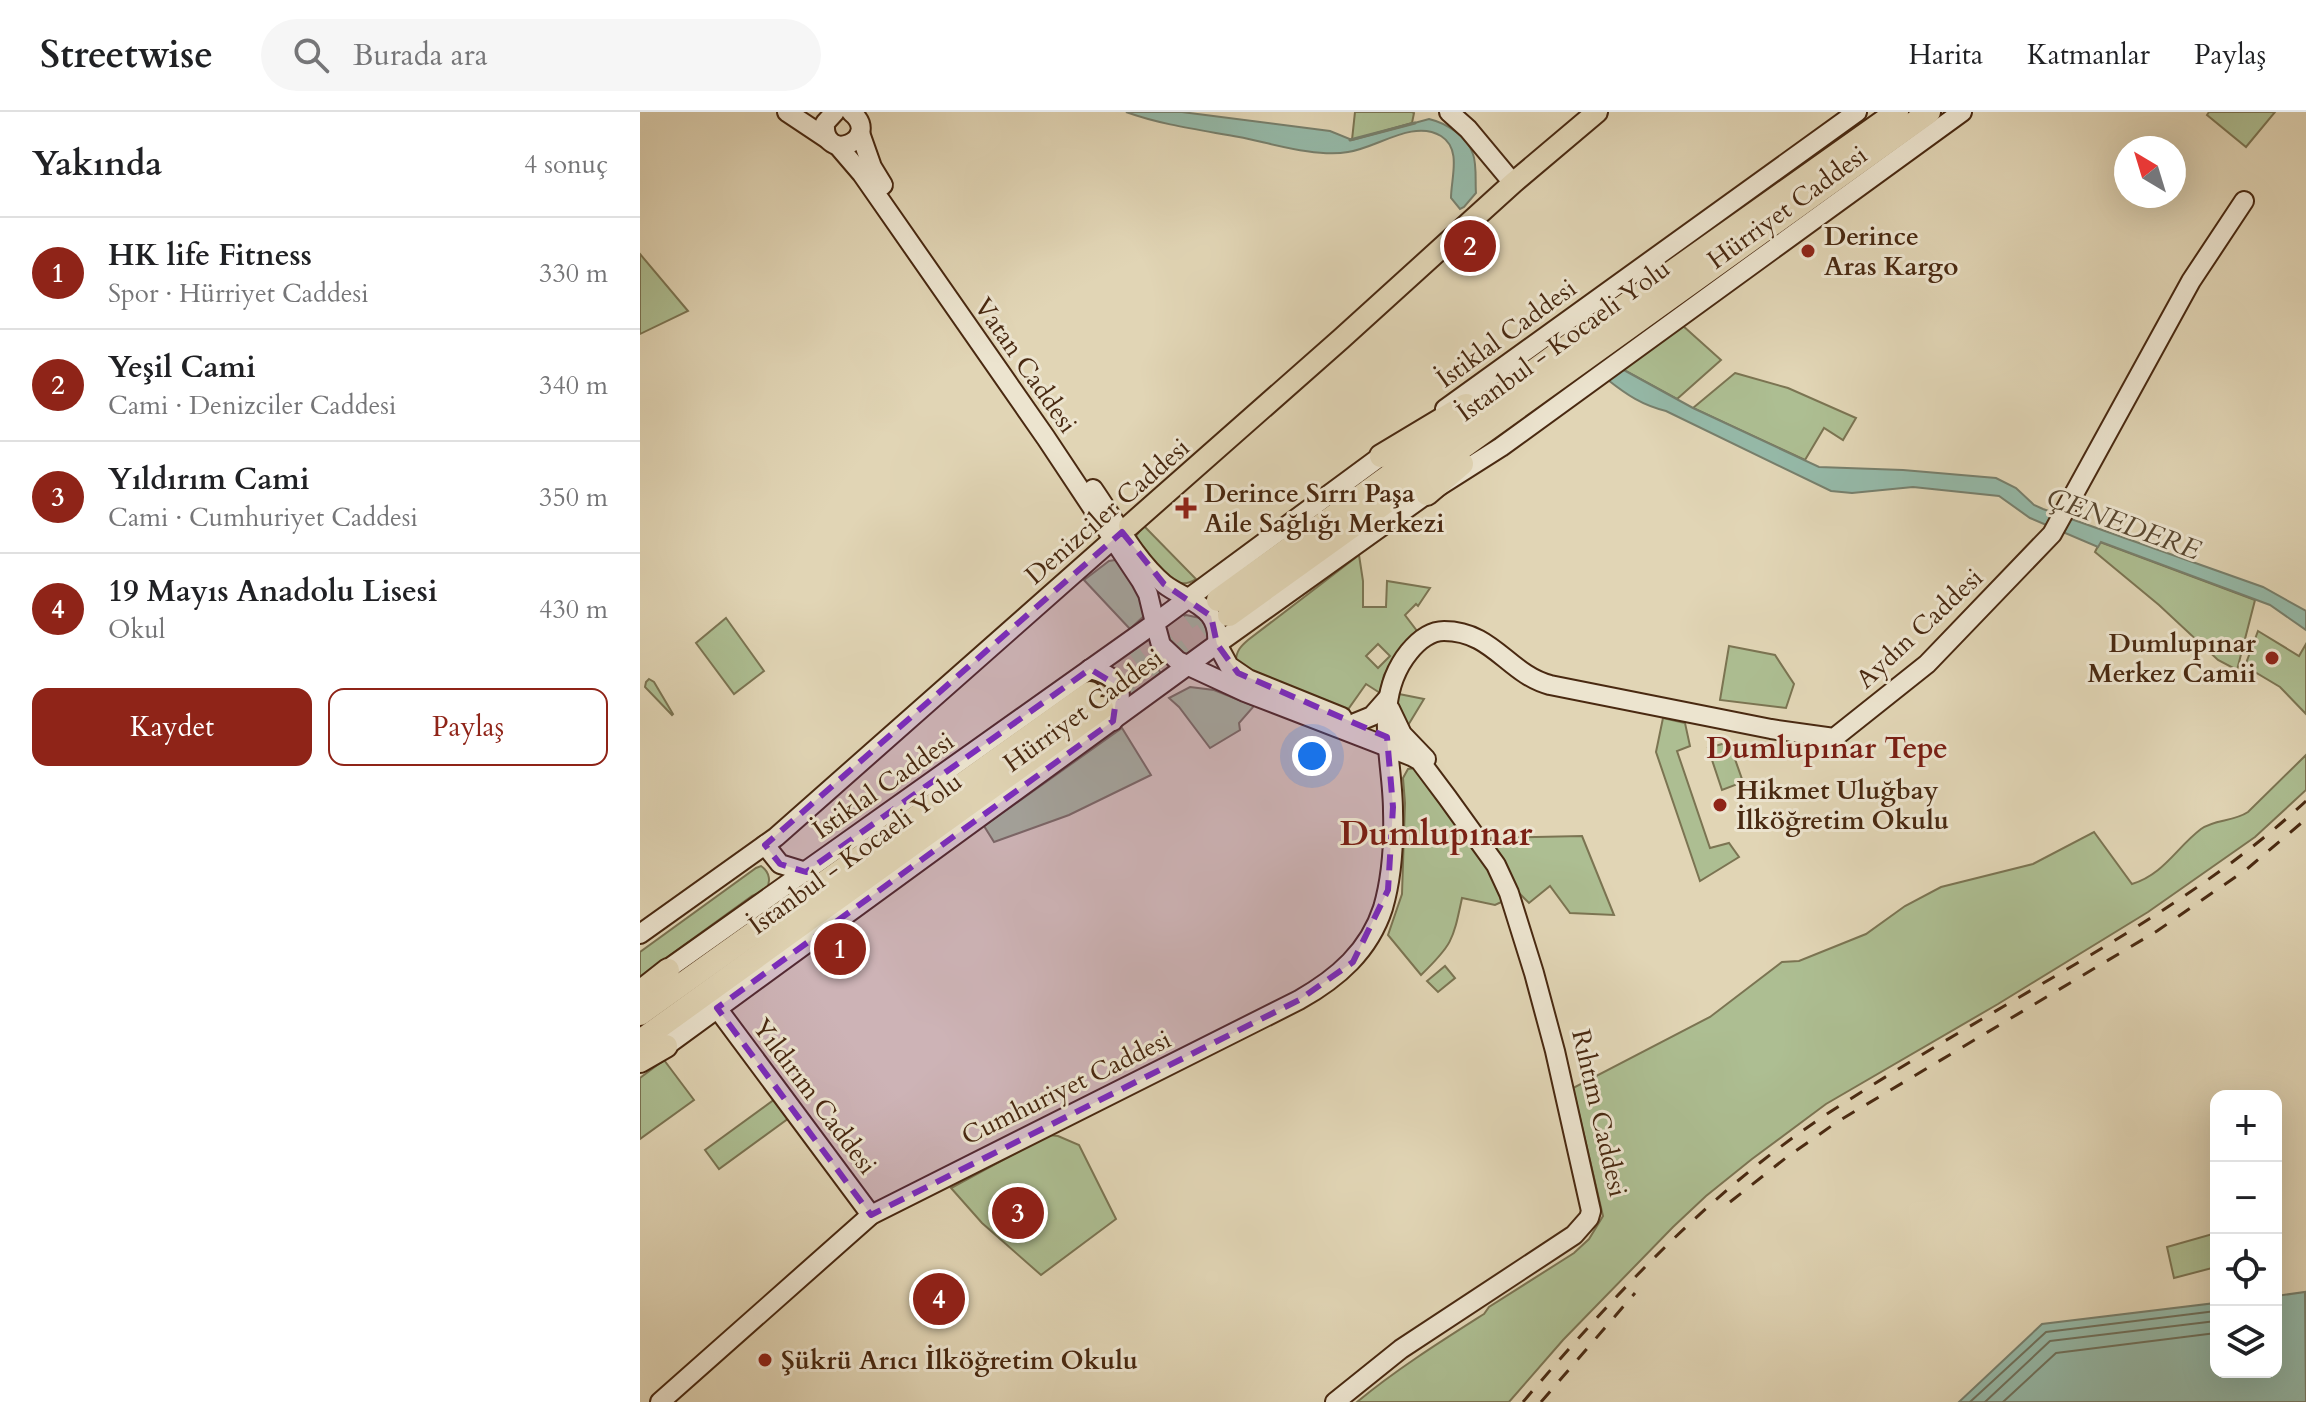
<!DOCTYPE html>
<html lang="tr">
<head>
<meta charset="utf-8">
<style>
	:root { --surface:#fff; --page:#f6f6f6; --text:#202124; --muted:#757577; --line:#e0e0e0; --accent:#8f2418 }
	body { margin:0; font-family:Cardo,serif; background:var(--page); color:var(--text) }
	.controls { position:absolute; right:24px; bottom:24px; display:grid; overflow:hidden; border-radius:16px; box-shadow:0 8px 32px #0002 }
	.controls button { width:72px; height:72px; display:grid; place-items:center; padding:0; border:0; border-bottom:2px solid var(--line); background:var(--surface); color:var(--text); font:40px sans-serif }
	.compass { position:absolute; left:1474px; top:24px; width:72px; height:72px; border-radius:50%; background:var(--surface); box-shadow:0 8px 32px #0002; rotate:322deg }
	.you { position:absolute; left:672px; top:644px; width:28px; height:28px; margin:-20px; border:6px solid #fff; border-radius:50%; background:#1a73e8; box-shadow:0 0 0 12px #1a73e833 }
	.badge { display:grid; place-items:center; width:52px; height:52px; border-radius:50%; background:var(--accent); color:#fff; font-size:26px; font-weight:700 }
	.pin { position:absolute; translate:-50% -50%; border:4px solid #fff; box-shadow:0 2px 8px #0006 }
	.list { margin:0; padding:0; list-style:none }
	h2 { display:flex; justify-content:space-between; align-items:center; height:104px; margin:0; padding:0 32px; font-size:34px }
	h2 small { font-size:26px; font-weight:400; color:var(--muted) }
	.list li { display:grid; grid-template-columns:52px 1fr auto; gap:24px; align-items:center; box-sizing:border-box; height:112px; padding:0 32px; border-top:2px solid var(--line) }
	.list b { display:block; font-size:30px; white-space:nowrap }
	.list p { margin:0; font-size:26px; white-space:nowrap; color:var(--muted) }
	.list em { font-size:26px; font-style:normal; color:var(--muted) }
	.actions { display:flex; gap:16px; padding:24px 32px }
	.actions a { flex:1; padding:18px 0; border:2px solid var(--accent); border-radius:16px; text-align:center; font-size:28px; color:var(--accent) }
	.actions .main { background:var(--accent); color:#fff }
	.icon { flex:none; width:44px; height:44px; fill:none; stroke:currentColor; stroke-width:2; stroke-linecap:round; stroke-linejoin:round }
	.map { position:relative; flex:none; width:1666px; height:1290px; overflow:hidden }
	header { display:flex; align-items:center; gap:48px; box-sizing:border-box; height:112px; padding:0 40px; background:var(--surface); border-bottom:2px solid var(--line) }
	header strong { font-size:38px }
	nav { display:flex; gap:44px; margin-inline-start:auto; font-size:28px }
	.search { width:560px; height:72px; background:var(--page); display:flex; align-items:center; gap:20px; box-sizing:border-box; padding:0 28px; border-radius:44px; color:var(--muted); font-size:30px }
	main { display:flex }
	aside { flex:1; background:var(--surface) }
	.map>svg:first-child { display:block }
</style>
</head>
<body>
<header>
<strong>Streetwise</strong>
<div class="search"><svg class="icon" aria-label="search" viewBox="0 0 24 24"><circle cx="10" cy="10" r="6"/><path d="M15 15l6 6"/></svg>Burada ara</div>
<nav><a>Harita</a><a>Katmanlar</a><a>Paylaş</a></nav>
</header>
<main>
<aside>
<h2>Yakında<small>4 sonuç</small></h2>
<ul class="list">
<li><span class="badge">1</span><div><b>HK life Fitness</b><p>Spor · Hürriyet Caddesi</p></div><em>330 m</em></li>
<li><span class="badge">2</span><div><b>Yeşil Cami</b><p>Cami · Denizciler Caddesi</p></div><em>340 m</em></li>
<li><span class="badge">3</span><div><b>Yıldırım Cami</b><p>Cami · Cumhuriyet Caddesi</p></div><em>350 m</em></li>
<li><span class="badge">4</span><div><b>19 Mayıs Anadolu Lisesi</b><p>Okul</p></div><em>430 m</em></li>
</ul>
<div class="actions"><a class="main">Kaydet</a><a>Paylaş</a></div>
</aside>
<div class="map">
<svg width="1666" height="1290" viewBox="0 0 1666 1290">
	<rect width="100%" height="100%" fill="#e1d5b5"/>
	<filter id="stains"><feTurbulence type="fractalNoise" baseFrequency=".0025" numOctaves="4"/><feColorMatrix values="0 0 0 0 .2 0 0 0 0 .09 0 0 0 0 .02 0 0 0 .5 -.17"/></filter>
	<radialGradient id="worn" r=".72"><stop offset=".6" stop-color="#630" stop-opacity="0"/><stop offset="1" stop-color="#630" stop-opacity=".3"/></radialGradient>
	<g fill="#adbe92" stroke="#7b7452" stroke-width="2" fill-rule="evenodd">
		<path d="M715,0H772L774,1L772,11L712,28Z"/>
		<path d="M1569,0H1635L1606,35L1567,3Z"/>
		<path d="M0,142L48,199L0,222Z"/>
		<path d="M1042,213L1081,248L1037,287L982,257Z"/>
		<path d="M1095,261L1148,276L1216,306L1203,328L1184,316L1165,348L1053,296Z"/>
		<path d="M504,414L556,467C530,485 508,443 496,424Z"/>
		<path d="M1460,430L1615,488L1597,558L1578,548L1519,493L1455,440Z"/>
		<path d="M719,443L723,469V495H746L747,469L790,476L778,494L776,492L765,503L777,519L744,563L740,581L726,572L709,596L700,598L620,565L596,549C596,539 601,534 608,528ZM738,532L750,544L738,556L726,544Z"/>
		<path d="M475,448L479,450L500,479L505,503L490,517L444,468L469,449Z"/>
		<path d="M546,503L560,506C574,524 569,541 545,543L527,527C528,515 534,507 546,503Z"/>
		<path d="M86,506L124,559L94,582L56,531Z"/>
		<path d="M1618,519L1659,544L1666,532V602L1640,575L1605,554Z"/>
		<path d="M501,533L523,564L488,592L464,559Z"/>
		<path d="M1089,534L1135,543L1154,572L1146,596L1080,588Z"/>
		<path d="M9,567L14,570L33,602L32,603L5,575L6,570Z"/>
		<path d="M550,575L574,578L614,594L599,611L600,618L570,636L539,595L529,586Z"/>
		<path d="M759,582L784,587L767,615L756,595Z"/>
		<path d="M1023,606L1045,611L1050,634L1037,639L1070,736L1089,731L1099,745L1060,769L1016,640Z"/>
		<path d="M482,616L511,663L429,703L354,730L344,714Z"/>
		<path d="M1089,630L1103,670L1082,678L1068,636Z"/>
		<path d="M1666,643V678L1615,725L1508,800L1358,892L1186,992L1112,1047L1066,1084L1033,1115L923,1228L869,1290H717C757,1257 800,1230 844,1202L849,1195L934,1141L949,1127L963,1104L933,976L1070,905L1142,850L1159,849L1226,822L1265,794L1301,775L1393,752L1454,720L1492,772C1524,762 1536,736 1561,717C1575,707 1593,710 1608,700Z"/>
		<path d="M776,656L870,786L855,793L822,786C813,828 813,832 781,863L748,823L762,782L765,691L763,666L768,657Z"/>
		<path d="M942,724L974,803L930,801L910,774L889,791L873,775L843,726Z"/>
		<path d="M121,754C130,760 131,770 126,778L112,784L0,865V840L116,756Z"/>
		<path d="M805,854L815,866L798,880L787,869Z"/>
		<path d="M24,948L54,988L0,1027V966Z"/>
		<path d="M135,987L149,1006L79,1057L65,1038Z"/>
		<path d="M409,1023L418,1024L439,1033L476,1107L401,1163L342,1111L311,1076Z"/>
		<path d="M1576,1121V1155L1534,1166L1527,1135Z"/>
	</g>
	<g fill="#95b9a8" stroke="#777f6c" stroke-width="2">
		<path d="M486,0H542L690,19L712,28L789,7C806,11 827,24 833,42C837,53 835,70 836,81L824,95L820,97L811,86C811,66 822,37 801,24C773,7 737,36 708,40C677,46 630,31 599,25C561,18 522,13 486,0Z"/>
		<path d="M982,257L1053,296L1179,355L1263,358L1356,366L1376,376L1394,393L1403,397L1623,475L1666,499V518L1630,493L1461,430L1458,435L1390,406L1359,384L1273,375L1212,381L1191,379L1026,299C1002,293 987,283 968,268Z"/>
		<path d="M1665,1180L1666,1290H1319L1402,1212L1576,1191V1260H1636V1184Z"/>
	</g>
	<g fill="none" stroke-linecap="round" stroke-linejoin="round">
		<g stroke="#6f715c" stroke-width="2">
			<path d="M1330,1290L1406,1220L1576,1199"/>
			<path d="M1345,1290L1410,1229L1576,1209"/>
			<path d="M1363,1290L1416,1241L1576,1221"/>
		</g>
		<path stroke="#777f6c" stroke-width="3" d="M710,28L775,11"/>
		<g stroke="#c3b394" stroke-width="22" stroke-dasharray="22 11" stroke-linecap="butt">
			<path d="M450,581L578,488"/>
			<path d="M466,593L589,503"/>
		</g>
		<defs>
			<g id="secondary">
				<path d="M147,0L189,28"/>
				<path d="M195,0L185,11C182,54 244,27 211,0"/>
				<path d="M809,0L828,17L873,71"/>
				<path d="M220,21L232,55L243,73"/>
				<path d="M805,297L1217,0"/>
				<path d="M453,377C474,407 496,449 524,472C538,483 559,489 570,503C577,512 578,521 577,532"/>
				<path d="M577,532L589,554L608,567L702,605"/>
				<path d="M450,557C482,565 486,580 473,609"/>
				<path d="M750,597L762,622L786,647"/>
				<path d="M715,611L732,604L747,587"/>
				<path d="M125,733L140,752L166,760"/>
				<path d="M0,822L136,725L480,421"/>
				<path d="M18,864L515,511L508,482L501,469L406,326L222,62L198,34"/>
				<path d="M77,896L231,1103"/>
				<path d="M15,942L577,532L787,382L861,335L1322,0"/>
				<path d="M20,1290L231,1103L659,888C698,866 729,839 743,796C752,765 754,731 753,699C753,645 731,587 769,540C778,529 789,519 804,519C853,519 868,562 910,573L1131,617L1194,626L1287,552L1412,422L1551,169L1604,89"/>
				<path d="M695,1290L761,1237L934,1123L949,1106L951,1099L915,939L894,861L869,781L856,753L807,685L780,649L771,644L605,580L538,549L521,533L515,511L752,336"/>
			</g>
			<path id="primary" d="M489,414L701,227L873,71L957,0"/>
			<g id="highway">
				<path d="M741,344L826,293"/>
				<path d="M787,382L822,352"/>
				<path d="M578,488L950,218L1257,0"/>
				<path d="M589,503L1289,0"/>
				<path d="M0,880L28,858"/>
				<path d="M0,902L450,581"/>
				<path d="M0,929L462,596"/>
				<path d="M0,949L26,934"/>
			</g>
		</defs>
		<use href="#secondary" stroke="#492911" stroke-width="22"/>
		<use href="#primary" stroke="#492911" stroke-width="24"/>
		<use href="#highway" stroke="#492911" stroke-width="26"/>
		<use href="#secondary" stroke="#ece4cf" stroke-width="18"/>
		<use href="#primary" stroke="#e1d5b5" stroke-width="20"/>
		<use href="#highway" stroke="#e1d5b5" stroke-width="22"/>
		<g stroke="#492911" stroke-width="3" stroke-dasharray="14 14" stroke-linecap="butt">
			<path d="M1090,1090L1147,1045L1197,1010L1517,819L1607,757L1666,707"/>
			<path d="M883,1290C975,1182 1071,1078 1190,1000C1270,948 1353,901 1434,853C1516,804 1596,754 1666,689"/>
			<path d="M901,1290L995,1181"/>
		</g>
	</g>
	<path fill="#7b2cbf" fill-opacity="0.2" stroke="#7b2cbf" stroke-width="6" stroke-dasharray="16 10" stroke-linejoin="round" d="M482,420L524,472L571,504L577,532L598,561L747,625L753,695L748,778L713,850L659,888L231,1103L77,896L473,609L478,574L450,557L166,760L140,752L125,733Z"/>
	<g fill="#8f2418" stroke="#ece4cf" stroke-width="3">
		<circle cx="1168" cy="139" r="8"/>
		<path d="M542 384h8v8h8v8h-8v8h-8v-8h-8v-8h8z"/>
		<circle cx="1632" cy="546" r="8"/>
		<circle cx="1080" cy="693" r="8"/>
		<circle cx="125" cy="1248" r="8"/>
	</g>
	<g text-anchor="middle" stroke-width="6" stroke-linejoin="round" paint-order="stroke">
		<g font-size="26" fill="#492911" stroke="#ece4cf">
			<text transform="translate(1147 95) rotate(-36)" y="9">Hürriyet Caddesi</text>
			<text transform="translate(866 221) rotate(-36)" y="9">İstiklal Caddesi</text>
			<text transform="translate(923 228) rotate(-36)" y="9">İstanbul - Kocaeli Yolu</text>
			<text transform="translate(386 253) rotate(55)" y="9">Vatan Caddesi</text>
			<text transform="translate(467 399) rotate(-41)" y="9">Denizciler Caddesi</text>
			<text transform="translate(1279 516) rotate(-43)" y="9">Aydın Caddesi</text>
			<text transform="translate(443 598) rotate(-36)" y="9">Hürriyet Caddesi</text>
			<text transform="translate(243 673) rotate(-35)" y="9">İstiklal Caddesi</text>
			<text transform="translate(215 741) rotate(-36)" y="9">İstanbul - Kocaeli Yolu</text>
			<text transform="translate(426 975) rotate(-26)" y="9">Cumhuriyet Caddesi</text>
			<text transform="translate(175 984) rotate(53)" y="9">Yıldırım Caddesi</text>
			<text transform="translate(960 1001) rotate(77)" y="9">Rıhtım Caddesi</text>
		</g>
		<g font-size="26" font-weight="bold" fill="#492911" stroke="#ece4cf" text-anchor="start">
			<text x="1184" y="133">Derince<tspan x="1184" dy="30">Aras Kargo</tspan></text>
			<text x="564" y="390">Derince Sırrı Paşa<tspan x="564" dy="30">Aile Sağlığı Merkezi</tspan></text>
			<text x="1616" y="540" text-anchor="end">Dumlupınar<tspan x="1616" dy="30">Merkez Camii</tspan></text>
			<text x="1096" y="687">Hikmet Uluğbay<tspan x="1096" dy="30">İlköğretim Okulu</tspan></text>
			<text x="141" y="1257">Şükrü Arıcı İlköğretim Okulu</text>
		</g>
		<g font-size="28" font-style="italic" fill="#58462f" stroke="#ece4cf">
			<text transform="translate(1484 411) rotate(20)" y="10">ÇENEDERE</text>
		</g>
		<g font-size="30" font-weight="bold" fill="#7a1f14" stroke="#ece4cf">
			<text x="1187" y="646">Dumlupınar Tepe</text>
		</g>
		<g font-size="34" font-weight="bold" fill="#7a1f14" stroke="#ece4cf">
			<text x="796" y="733">Dumlupınar</text>
		</g>
	</g>
	<rect width="100%" height="100%" filter="url(#stains)"/>
	<rect width="100%" height="100%" fill="url(#worn)"/>
</svg>
<div class="controls">
<button>+</button>
<button>−</button>
<button><svg class="icon" aria-label="locate" viewBox="0 0 24 24"><circle cx="12" cy="12" r="6"/><path d="M12 2v4M12 18v4M2 12h4M18 12h4"/></svg></button>
<button><svg class="icon" aria-label="layers" viewBox="0 0 24 24"><path d="M12 4l9 5-9 5-9-5zM3 14l9 5 9-5"/></svg></button>
</div>
<svg class="compass" viewBox="-18 -18 36 36"><path d="M0-13l5 13h-10z" fill="#e53935"/><path d="M0 13l5-13h-10z" fill="#757577"/></svg>
<div class="you"></div>
<div class="pin badge" style="left:200px;top:837px">1</div>
<div class="pin badge" style="left:830px;top:134px">2</div>
<div class="pin badge" style="left:378px;top:1101px">3</div>
<div class="pin badge" style="left:299px;top:1187px">4</div>
</div>
</main>
</body>
</html>
